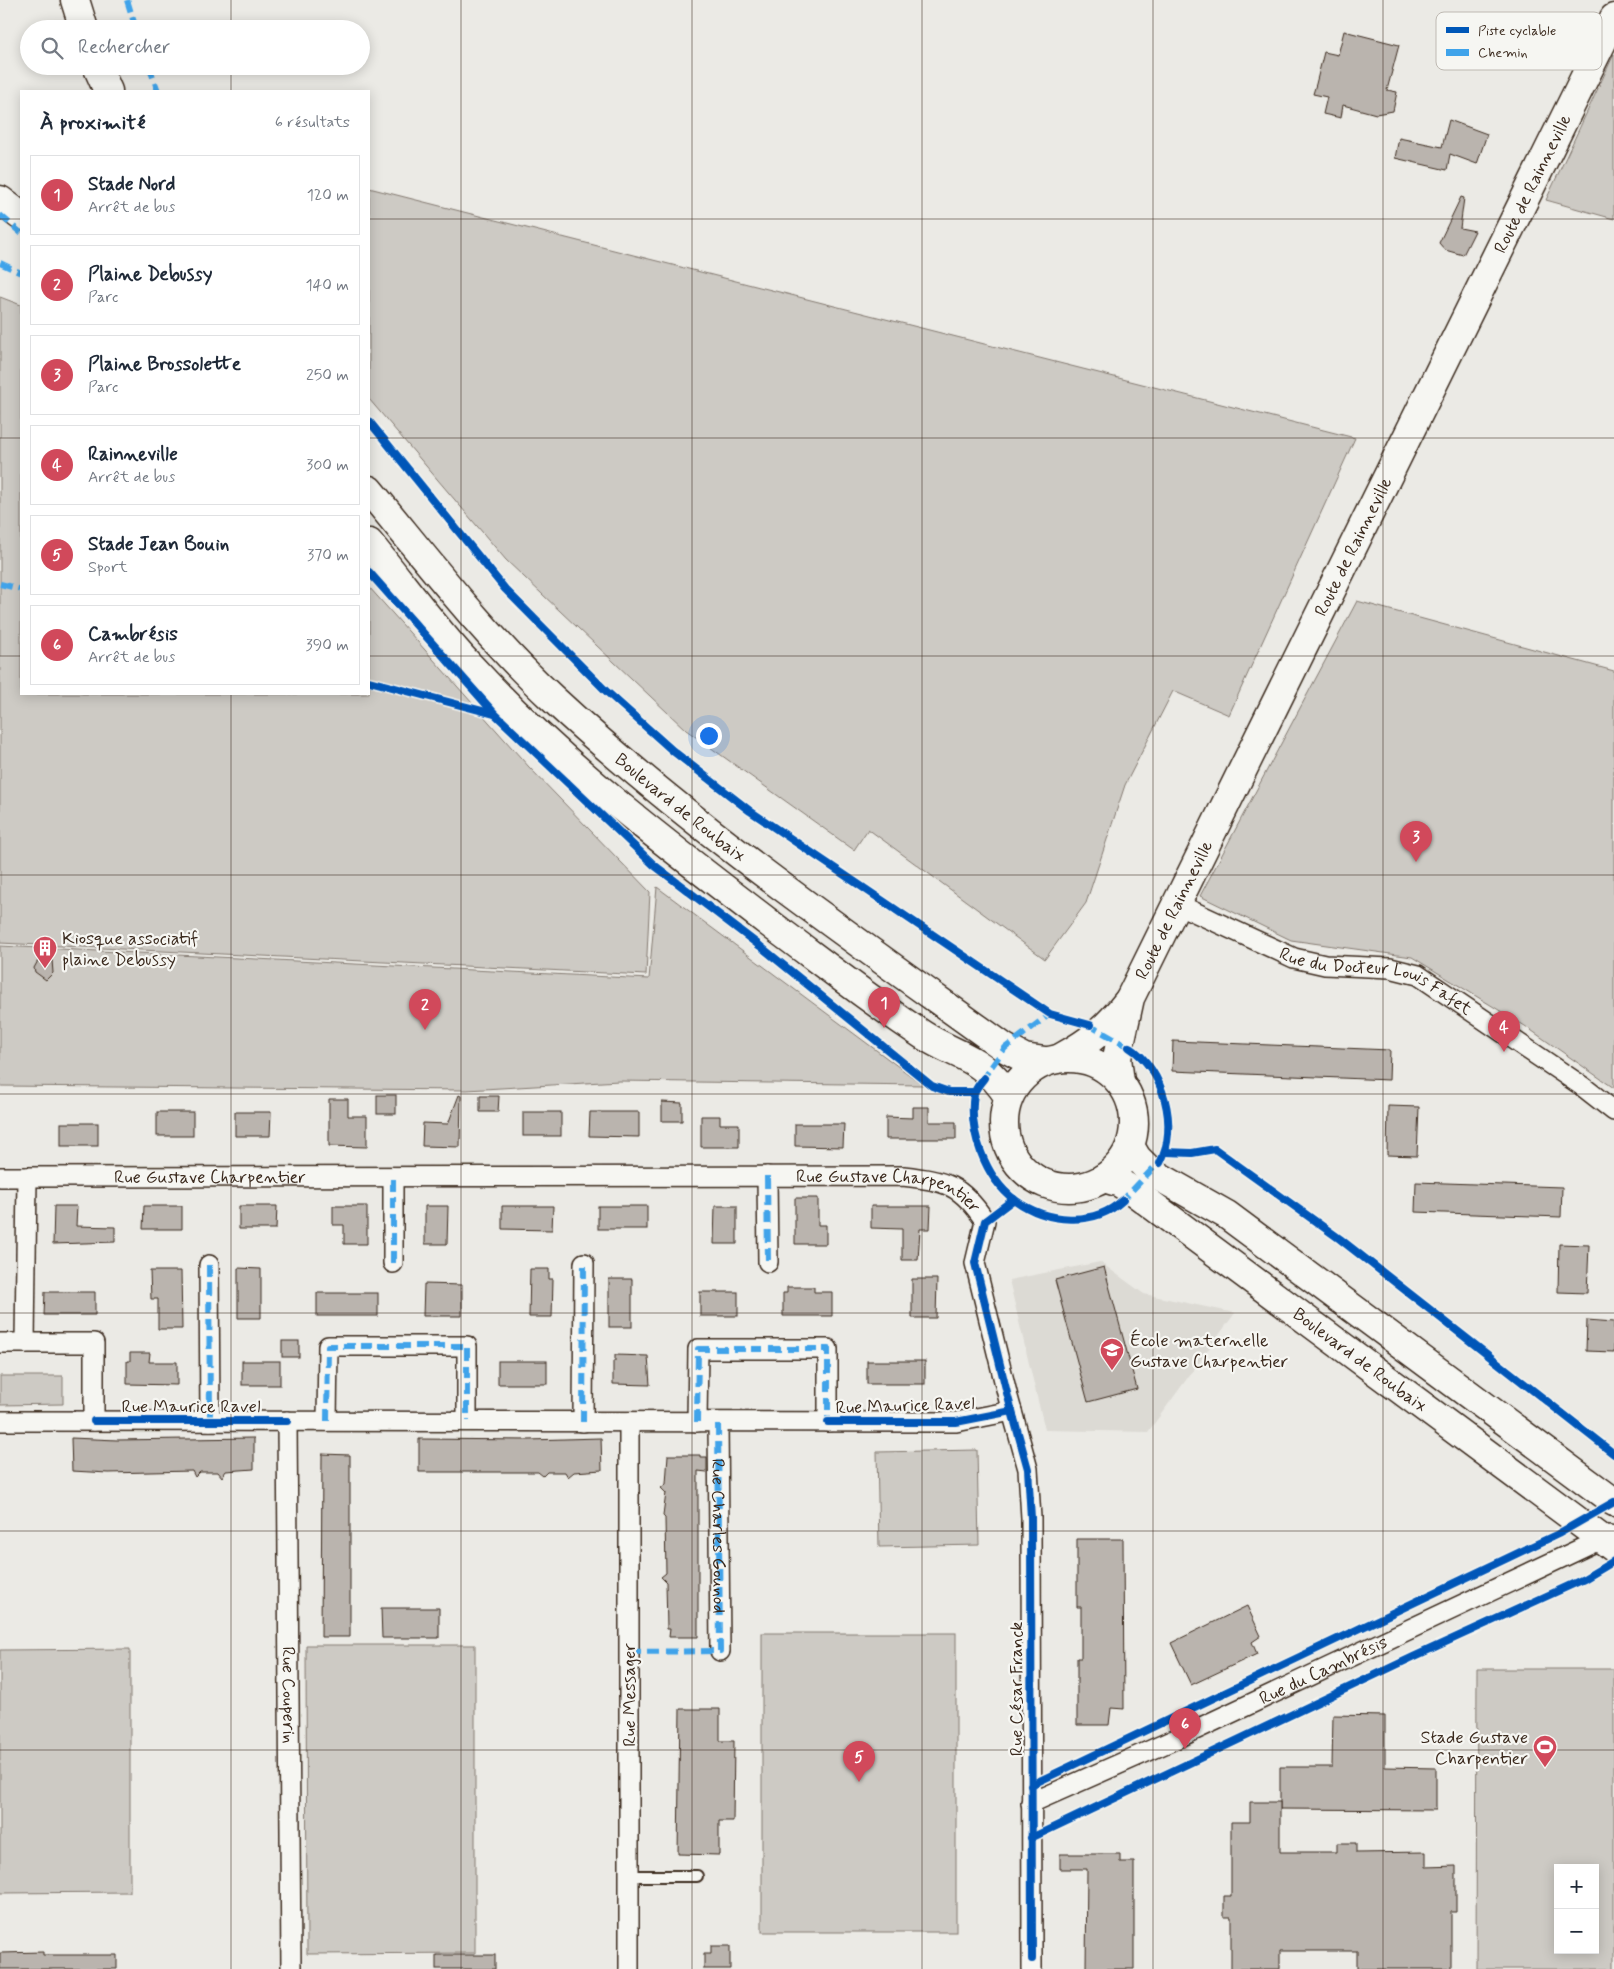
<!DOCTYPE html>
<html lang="fr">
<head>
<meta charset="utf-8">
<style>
	:root { --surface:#fff; --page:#f6f6f7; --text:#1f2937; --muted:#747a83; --line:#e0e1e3; --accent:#d1495b }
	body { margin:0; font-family:Mynerve,sans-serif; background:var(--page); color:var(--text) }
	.controls { position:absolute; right:15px; bottom:15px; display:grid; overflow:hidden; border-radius:0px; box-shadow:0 2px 12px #0003 }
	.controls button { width:45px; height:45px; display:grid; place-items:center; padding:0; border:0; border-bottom:1px solid var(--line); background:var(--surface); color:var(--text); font:25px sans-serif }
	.you { position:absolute; left:708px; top:735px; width:18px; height:18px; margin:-12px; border:4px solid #fff; border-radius:50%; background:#1a73e8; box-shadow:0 0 0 8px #1a73e833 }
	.badge { display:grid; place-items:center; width:32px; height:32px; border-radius:50%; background:var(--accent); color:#fff; font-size:16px; font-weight:700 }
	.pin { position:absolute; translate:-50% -41px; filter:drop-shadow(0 1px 2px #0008) }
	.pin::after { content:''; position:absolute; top:26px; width:18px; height:15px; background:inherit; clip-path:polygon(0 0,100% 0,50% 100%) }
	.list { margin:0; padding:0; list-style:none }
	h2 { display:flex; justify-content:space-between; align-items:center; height:65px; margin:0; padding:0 20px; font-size:21px }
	h2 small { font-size:16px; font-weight:400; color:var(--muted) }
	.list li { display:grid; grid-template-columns:32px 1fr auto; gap:15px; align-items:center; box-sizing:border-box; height:80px; margin:0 10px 10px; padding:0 10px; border:1px solid var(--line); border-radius:0px }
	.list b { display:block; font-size:19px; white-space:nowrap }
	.list p { margin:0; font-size:16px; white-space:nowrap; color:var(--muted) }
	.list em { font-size:16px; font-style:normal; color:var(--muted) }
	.icon { flex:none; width:28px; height:28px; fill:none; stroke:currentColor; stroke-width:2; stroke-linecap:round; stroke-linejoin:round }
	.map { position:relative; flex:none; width:1614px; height:1969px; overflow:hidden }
	.search { position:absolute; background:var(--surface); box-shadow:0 2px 12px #0003; left:20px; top:20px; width:350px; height:55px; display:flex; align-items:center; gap:12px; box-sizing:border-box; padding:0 18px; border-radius:28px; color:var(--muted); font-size:19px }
	.panel { position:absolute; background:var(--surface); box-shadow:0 2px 12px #0003; left:20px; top:90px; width:350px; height:605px; border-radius:0px }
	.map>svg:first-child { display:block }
</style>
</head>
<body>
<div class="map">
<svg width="1614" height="1969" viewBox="0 0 1614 1969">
	<rect width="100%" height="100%" fill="#ebeae5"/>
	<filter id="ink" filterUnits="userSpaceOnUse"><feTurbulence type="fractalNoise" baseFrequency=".02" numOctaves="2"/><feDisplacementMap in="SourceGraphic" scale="10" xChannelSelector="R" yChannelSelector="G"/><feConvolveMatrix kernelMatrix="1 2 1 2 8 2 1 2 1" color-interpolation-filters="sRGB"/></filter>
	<g filter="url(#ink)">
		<path fill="#dcdad4" d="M1100,1262L1144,1294L1235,1313L1148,1432L1045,1430L1009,1280Z"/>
		<g fill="#cdcac4" stroke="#847a71" fill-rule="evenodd">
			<path d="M1614,54V219L1546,200Z"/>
			<path d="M369,188L1355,438L1229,715L1173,691L1125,785L1086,903L1045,959L868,829L854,850L686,730L506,560L369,399Z"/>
			<path d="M0,297L21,305V694H369V587L529,767L650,892L646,975L0,943Z"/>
			<path d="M1357,601L1614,671V1088L1525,1026L1412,957L1291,940L1200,896Z"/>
			<path d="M657,887L923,1085L619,1081L467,1090L0,1086V946L649,979Z"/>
			<path d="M0,1376H63V1404L0,1405Z"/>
			<path d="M977,1450L979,1545L879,1547L877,1452Z"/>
			<rect x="762" y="1633" width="194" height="299"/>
			<path d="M306,1645H475V1953L307,1954Z"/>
			<path d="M130,1649V1892L0,1893V1650Z"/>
			<path d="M1477,1669H1614V1969H1476ZM1558,1868H1595V1950H1558Z"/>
		</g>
		<g fill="#bab4ae" stroke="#3b2a1e">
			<path d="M1344,31L1399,45L1387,90L1397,92L1393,111L1376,114L1343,105L1341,118L1323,114L1327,97L1313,94L1316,84L1324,52L1338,55Z"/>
			<path d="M1449,120L1487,134L1477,164L1450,154L1447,170L1395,158L1399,138L1442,147Z"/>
			<path d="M1461,197L1464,198L1460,228L1475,231L1463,255L1445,250L1439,243Z"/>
			<path d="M40,957L52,960L53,973L46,980L35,972L34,968Z"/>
			<path d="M1173,1041L1390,1050L1389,1080L1172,1071Z"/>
			<rect x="377" y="1095" width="19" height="19"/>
			<path d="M459,1095L461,1096L460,1147L422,1146L423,1123L448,1124Z"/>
			<path d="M480,1096H499L498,1112H480Z"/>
			<path d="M329,1099H348V1116H367V1147L329,1146Z"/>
			<path d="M662,1102L682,1103V1121H662Z"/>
			<path d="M1388,1106L1419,1107L1417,1156L1387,1155Z"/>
			<path d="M913,1107H929V1122H956V1139H886V1117L913,1118Z"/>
			<rect x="157" y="1112" width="36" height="24"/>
			<path d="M235,1112H271L270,1136H235Z"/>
			<rect x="523" y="1112" width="38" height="24"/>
			<path d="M590,1112H639V1137L589,1136Z"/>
			<path d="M701,1116H720V1124H739V1147H701Z"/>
			<rect x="61" y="1123" width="37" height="23"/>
			<path d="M795,1124H844L843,1147L795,1146Z"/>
			<path d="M1416,1182L1562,1187L1561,1217L1415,1212Z"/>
			<path d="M795,1198H818V1225H826V1244H795Z"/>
			<path d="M54,1206H77L76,1226L115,1227V1242L53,1244Z"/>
			<path d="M144,1206H182V1229H143Z"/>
			<path d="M239,1206H277L276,1229H239Z"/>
			<path d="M333,1206H367V1244H344V1225H333Z"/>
			<path d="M425,1206H448L447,1244H425Z"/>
			<path d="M502,1206H553L552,1230L502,1229Z"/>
			<rect x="598" y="1206" width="49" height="23"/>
			<path d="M715,1206H737V1244H714Z"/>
			<path d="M871,1206H931L930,1229H920L918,1260H902V1229L871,1228Z"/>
			<path d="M1559,1244L1589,1245L1587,1293L1558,1292Z"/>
			<path d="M1104,1267L1137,1389L1088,1402L1055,1280Z"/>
			<path d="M238,1268L261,1269V1318H238Z"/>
			<path d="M530,1269H549V1279H553L552,1317H529Z"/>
			<path d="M150,1271H181L182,1329H158V1299H151Z"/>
			<rect x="609" y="1279" width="23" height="48"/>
			<path d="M912,1279H937L936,1318H912Z"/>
			<path d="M424,1284L462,1285V1316H423Z"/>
			<path d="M787,1287H814V1292H832V1316H783V1293H787Z"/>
			<path d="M45,1292H95V1315H44Z"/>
			<rect x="700" y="1292" width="38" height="24"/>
			<rect x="317" y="1293" width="61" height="23"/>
			<path d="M1587,1320L1614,1322V1352L1586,1351Z"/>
			<rect x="282" y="1341" width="17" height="16"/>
			<path d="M130,1353H150L149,1362H177V1385L127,1384V1361H130Z"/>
			<path d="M615,1355L648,1356L650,1385L613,1384V1361H615Z"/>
			<rect x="242" y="1361" width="38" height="24"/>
			<rect x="498" y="1361" width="49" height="23"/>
			<rect x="867" y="1361" width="58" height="23"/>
			<path d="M71,1438L117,1440L254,1438V1469L226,1471L222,1477L218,1472H200L195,1477L192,1471L108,1473L72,1471Z"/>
			<path d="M601,1438L602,1470L574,1472L568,1477L565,1472H547L543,1476L538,1472H419V1439L528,1440Z"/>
			<path d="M322,1454L350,1455V1637H321Z"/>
			<path d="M668,1455H700V1457H707V1472L698,1471V1637H669L670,1629H667L666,1582L661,1577L666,1573L665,1518L663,1516L666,1493L661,1488L666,1484Z"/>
			<path d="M1077,1539H1123L1124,1709L1111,1708L1109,1725H1077V1658H1081V1607H1077Z"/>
			<path d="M1247,1606L1261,1636L1252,1642L1257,1654L1191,1685L1171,1643Z"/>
			<path d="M381,1608H439V1638H382Z"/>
			<path d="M680,1709H720V1741H734L733,1821H719V1855L678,1854Z"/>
			<path d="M1333,1715L1385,1716V1767L1436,1768V1810L1280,1809V1767H1332Z"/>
			<path d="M1250,1802H1280V1852H1337V1843H1356V1853L1426,1852V1867L1456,1866V1912H1451V1969H1357V1951H1280V1969H1231V1917H1224V1896H1231V1822H1250Z"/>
			<path d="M1060,1854H1120V1862H1134V1969H1086L1087,1869H1060Z"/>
			<path d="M711,1946H730V1969H704V1954H711Z"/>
			<path d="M43,1952V1955H117V1969H0V1953Z"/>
			<rect x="436" y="1955" width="59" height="14"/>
		</g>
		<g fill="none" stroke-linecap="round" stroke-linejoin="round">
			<defs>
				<path id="service" d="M629,1876H697"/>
				<g id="minor">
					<path id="s1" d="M1177,904L1294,958L1325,965L1390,968L1418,975L1582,1086L1614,1111"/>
					<path d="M767,1176L768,1262"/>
					<path id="s2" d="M0,1177L903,1176C945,1181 961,1184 985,1221L975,1263L1008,1397L1028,1469L1031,1518L1032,1969"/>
					<path d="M393,1263V1177"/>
					<path d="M209,1265L210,1421"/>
					<path d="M0,1343H94V1421"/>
					<path d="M25,1343L27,1177"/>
					<path d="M0,1421L956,1422L1012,1411"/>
					<path id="s3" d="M287,1421L291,1969"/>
					<path d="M327,1421L328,1346H467V1421"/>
					<path d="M583,1422L584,1263"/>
					<path d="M697,1422L698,1349H828V1422"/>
					<path id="s4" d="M718,1422L720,1651"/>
					<path id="s5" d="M1031,1803L1178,1738L1610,1535"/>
					<path d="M629,1969V1422"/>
				</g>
				<g id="secondary">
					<path d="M75,0L84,29"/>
					<path d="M97,66L108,91"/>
					<path d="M0,200L21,216"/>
					<path id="s6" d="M369,490C428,561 485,636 552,698C692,828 851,937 1005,1048L1024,1058L1045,1061"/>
					<path d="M369,543C402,583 433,627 469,665C562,766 672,849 781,932C828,967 874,1003 923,1035C959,1058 981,1055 1008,1096"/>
					<path d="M1062,1057C1091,1041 1107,1028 1128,1001"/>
					<circle cx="1069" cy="1123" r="65"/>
					<path id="s7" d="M1120,1082L1117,1058L1130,998L1614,18"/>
					<path d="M1130,1146L1137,1158L1151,1172L1227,1215L1614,1502"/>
					<path id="s8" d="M1104,1178L1120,1183L1133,1191L1614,1548"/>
				</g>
			</defs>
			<use href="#service" stroke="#3b2a1e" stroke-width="14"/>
			<use href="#minor" stroke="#3b2a1e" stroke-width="22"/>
			<use href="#secondary" stroke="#3b2a1e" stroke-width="31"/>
			<use href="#service" stroke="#f6f6f2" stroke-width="10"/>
			<use href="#minor" stroke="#f6f6f2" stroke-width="19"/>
			<use href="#secondary" stroke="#f6f6f2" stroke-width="28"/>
			<g stroke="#3fa3ea" stroke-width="6" stroke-dasharray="12 6" stroke-linecap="butt">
				<path d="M127,0L136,29"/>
				<path d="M149,66L158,91"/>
				<path d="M0,215L21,233"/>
				<path d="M0,263L21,273"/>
				<path d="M0,584L21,589"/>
				<path d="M1087,1024L1132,1049"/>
				<path d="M981,1081L1005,1048L1050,1014"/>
				<path d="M767,1176L768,1262"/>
				<path d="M1120,1203L1162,1159"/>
				<path d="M393,1263V1177"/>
				<path d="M209,1265L210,1421"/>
				<path d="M327,1421L328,1346H467V1421"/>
				<path d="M583,1422L584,1263"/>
				<path d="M697,1422L698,1349H828V1422"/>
				<path d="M629,1652L720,1651L718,1422"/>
			</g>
			<defs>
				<g id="cycleway">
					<path d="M369,421L505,589L607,692L673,751L750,811L1050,1014L1090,1025"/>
					<path d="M369,572L495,714L654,865L760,946L932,1086L949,1092H974"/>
					<path d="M369,681L494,714"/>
					<path d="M1129,1047C1164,1069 1179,1127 1160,1163"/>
					<path d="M984,1078C980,1083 975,1089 974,1094C968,1130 985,1178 1015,1200C1047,1223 1094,1227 1123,1200"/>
					<path d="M1166,1152L1192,1153L1215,1149L1340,1239L1614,1454"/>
					<path d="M1014,1199L985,1221L975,1263L1008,1397L1028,1469L1031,1518L1032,1959"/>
					<path d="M94,1421H287"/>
					<path d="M828,1422H956L1012,1411"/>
					<path d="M1031,1785L1558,1534L1614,1502"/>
					<path d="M1031,1838L1413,1657L1584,1579L1614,1561"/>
				</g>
			</defs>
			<use href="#cycleway" stroke="#f6f6f2" stroke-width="11"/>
			<use href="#cycleway" stroke="#0057b8" stroke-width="8"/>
		</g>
	</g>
	<path fill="none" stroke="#3b2a1e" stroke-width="1" stroke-opacity="0.55" d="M231,0V29M461,0V1969M692,0V1969M922,0V1969M1153,0V1969M1383,0V1969M231,66V91M0,219H21M369,219H1614M0,438H21M369,438H1614M0,656H21M369,656H1614M231,694V1969M0,875H1614M0,1094H1614M0,1313H1614M0,1531H1614M0,1750H1614"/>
	<defs>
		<symbol id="building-pin" viewBox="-11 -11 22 30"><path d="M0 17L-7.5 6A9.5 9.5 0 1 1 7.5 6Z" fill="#d1495b" stroke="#f6f6f2"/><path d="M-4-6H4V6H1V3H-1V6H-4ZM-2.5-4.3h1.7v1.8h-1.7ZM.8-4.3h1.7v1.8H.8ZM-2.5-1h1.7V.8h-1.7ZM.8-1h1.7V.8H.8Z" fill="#fff"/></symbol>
		<symbol id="school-pin" viewBox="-11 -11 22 30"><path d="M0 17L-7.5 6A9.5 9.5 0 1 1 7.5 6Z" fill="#d1495b" stroke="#f6f6f2"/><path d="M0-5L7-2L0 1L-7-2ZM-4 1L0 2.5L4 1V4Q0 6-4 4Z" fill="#fff"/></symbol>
		<symbol id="stadium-pin" viewBox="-11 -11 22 30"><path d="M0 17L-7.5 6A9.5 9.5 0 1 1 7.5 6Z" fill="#d1495b" stroke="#f6f6f2"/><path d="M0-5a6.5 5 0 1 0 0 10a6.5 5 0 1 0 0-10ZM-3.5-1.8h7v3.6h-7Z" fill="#fff"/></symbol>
	</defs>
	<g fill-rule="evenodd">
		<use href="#building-pin" x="31" y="934" width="28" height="38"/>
		<use href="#school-pin" x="1098" y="1336" width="28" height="38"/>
		<use href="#stadium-pin" x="1531" y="1733" width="28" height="38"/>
	</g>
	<g text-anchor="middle" stroke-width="4.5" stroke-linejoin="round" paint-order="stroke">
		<g font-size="18" fill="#3b2a1e" stroke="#f6f6f2">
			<text dy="6" stroke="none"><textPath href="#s7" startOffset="994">Route de Rainneville</textPath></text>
			<text dy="6" stroke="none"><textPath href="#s7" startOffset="589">Route de Rainneville</textPath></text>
			<text dy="6" stroke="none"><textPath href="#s6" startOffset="446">Boulevard de Roubaix</textPath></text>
			<text dy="6" stroke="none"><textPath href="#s7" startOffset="184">Route de Rainneville</textPath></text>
			<text dy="6" stroke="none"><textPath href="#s1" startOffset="216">Rue du Docteur Louis Fafet</textPath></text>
			<text dy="6" stroke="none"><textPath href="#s2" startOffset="210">Rue Gustave Charpentier</textPath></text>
			<text dy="6" stroke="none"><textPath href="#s2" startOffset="892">Rue Gustave Charpentier</textPath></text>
			<text dy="6" stroke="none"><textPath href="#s8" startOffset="315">Boulevard de Roubaix</textPath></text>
			<text transform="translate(905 1405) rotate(-2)" y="6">Rue Maurice Ravel</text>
			<text x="191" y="1412">Rue Maurice Ravel</text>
			<text dy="6" stroke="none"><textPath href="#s4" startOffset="114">Rue Charles Gounod</textPath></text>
			<text dy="6" stroke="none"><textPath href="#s5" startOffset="321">Rue du Cambrésis</textPath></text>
			<text transform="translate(1016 1689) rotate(-90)" y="6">Rue César Franck</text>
			<text dy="6" stroke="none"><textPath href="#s3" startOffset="274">Rue Couperin</textPath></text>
			<text transform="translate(629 1695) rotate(-90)" y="6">Rue Messager</text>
		</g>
		<g font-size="18" fill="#3b2a1e" stroke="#f6f6f2" text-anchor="start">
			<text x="62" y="944">Kiosque associatif<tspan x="62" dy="21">plaine Debussy</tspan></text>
			<text x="1130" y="1346">École maternelle<tspan x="1130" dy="21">Gustave Charpentier</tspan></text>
			<text x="1528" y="1743" text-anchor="end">Stade Gustave<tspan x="1528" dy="21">Charpentier</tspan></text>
		</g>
	</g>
	<rect x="1436" y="12" width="166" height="58" rx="8" fill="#f6f6f2" stroke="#beb9b2" stroke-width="1"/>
	<rect x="1446" y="27" width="23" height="6" fill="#0057b8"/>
	<rect x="1446" y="49" width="23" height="7" fill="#3fa3ea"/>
	<g font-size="14" fill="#3b2a1e">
		<text x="1478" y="35">Piste cyclable</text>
		<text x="1478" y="57">Chemin</text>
	</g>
</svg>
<div class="controls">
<button>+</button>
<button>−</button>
</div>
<div class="you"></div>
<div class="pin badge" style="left:884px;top:1028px">1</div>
<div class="pin badge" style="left:425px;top:1030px">2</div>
<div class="pin badge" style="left:1416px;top:862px">3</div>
<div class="pin badge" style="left:1504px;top:1052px">4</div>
<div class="pin badge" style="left:859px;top:1782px">5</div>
<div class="pin badge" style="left:1185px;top:1749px">6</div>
<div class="search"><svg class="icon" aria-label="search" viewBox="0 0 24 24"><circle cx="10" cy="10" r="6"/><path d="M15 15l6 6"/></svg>Rechercher</div>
<section class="panel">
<h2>À proximité<small>6 résultats</small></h2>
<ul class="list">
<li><span class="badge">1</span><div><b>Stade Nord</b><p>Arrêt de bus</p></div><em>120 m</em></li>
<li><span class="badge">2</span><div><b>Plaine Debussy</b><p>Parc</p></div><em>140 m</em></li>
<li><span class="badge">3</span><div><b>Plaine Brossolette</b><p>Parc</p></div><em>250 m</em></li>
<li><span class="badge">4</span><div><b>Rainneville</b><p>Arrêt de bus</p></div><em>300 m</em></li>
<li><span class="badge">5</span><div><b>Stade Jean Bouin</b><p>Sport</p></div><em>370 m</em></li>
<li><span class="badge">6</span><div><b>Cambrésis</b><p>Arrêt de bus</p></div><em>390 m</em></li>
</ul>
</section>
</div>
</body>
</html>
